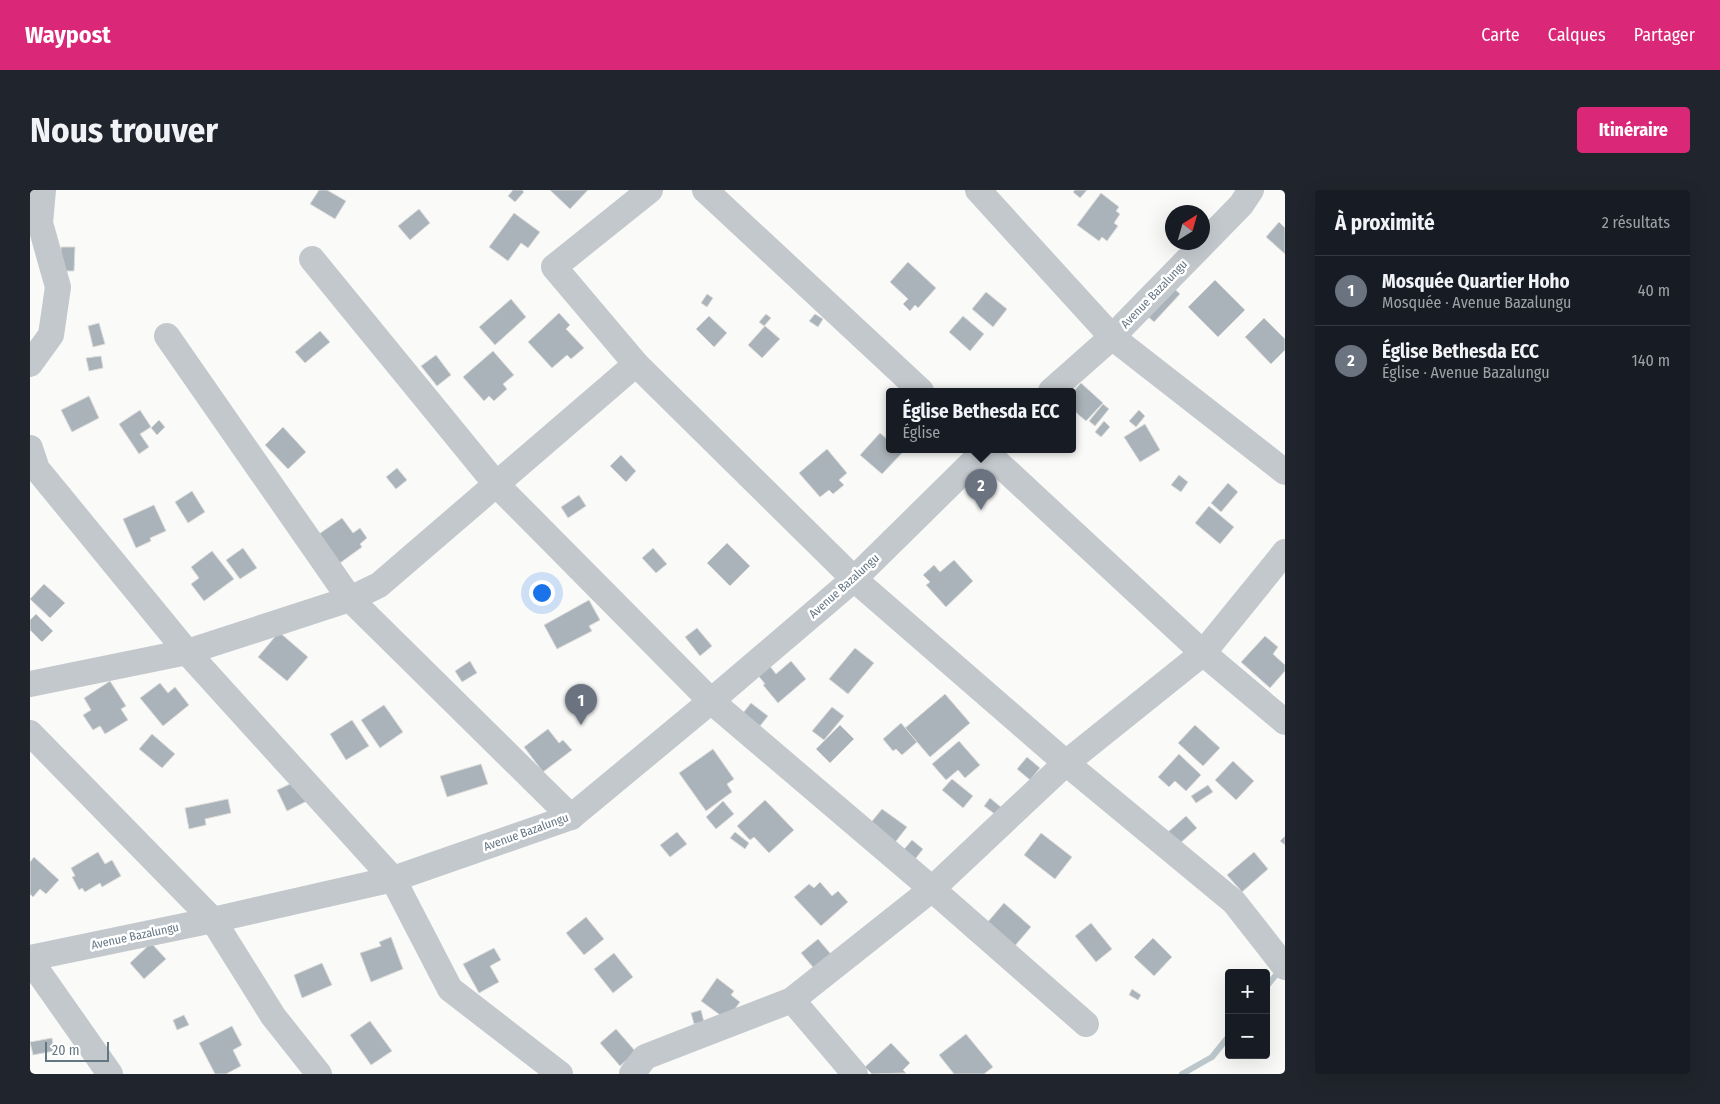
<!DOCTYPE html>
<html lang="fr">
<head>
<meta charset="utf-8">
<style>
	:root { --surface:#171b24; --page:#20242c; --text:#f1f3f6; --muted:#9ea1a6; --line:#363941; --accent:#db2777 }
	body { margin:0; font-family:"Fira Sans Condensed",sans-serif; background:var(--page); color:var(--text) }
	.controls { position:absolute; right:15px; bottom:15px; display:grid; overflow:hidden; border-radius:5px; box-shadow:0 5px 20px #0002 }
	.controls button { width:45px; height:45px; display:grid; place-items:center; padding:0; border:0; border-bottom:1px solid var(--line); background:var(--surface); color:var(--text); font:25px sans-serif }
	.compass { position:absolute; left:1135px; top:15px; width:45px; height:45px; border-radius:50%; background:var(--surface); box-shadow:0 5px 20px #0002; rotate:37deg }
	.scale { position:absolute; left:15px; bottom:12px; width:64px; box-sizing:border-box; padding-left:5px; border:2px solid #657683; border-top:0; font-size:14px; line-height:18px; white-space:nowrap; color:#657683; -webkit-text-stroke:4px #fff; paint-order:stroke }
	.you { position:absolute; left:511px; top:402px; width:18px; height:18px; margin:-12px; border:4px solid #fff; border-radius:50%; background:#1a73e8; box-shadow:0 0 0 8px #1a73e833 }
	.badge { display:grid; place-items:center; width:32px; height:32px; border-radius:50%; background:var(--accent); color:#fff; font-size:16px; font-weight:700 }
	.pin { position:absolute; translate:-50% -41px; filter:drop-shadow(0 1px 2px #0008) }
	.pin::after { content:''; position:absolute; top:26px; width:18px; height:15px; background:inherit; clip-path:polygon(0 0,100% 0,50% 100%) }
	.popup { position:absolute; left:856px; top:198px; width:190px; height:65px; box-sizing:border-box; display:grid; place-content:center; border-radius:5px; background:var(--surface); filter:drop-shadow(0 1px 4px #0005); font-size:16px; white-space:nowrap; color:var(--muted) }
	.popup b { font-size:19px; color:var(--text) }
	.popup::after { content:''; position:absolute; left:50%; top:100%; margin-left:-10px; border:10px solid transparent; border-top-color:var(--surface) }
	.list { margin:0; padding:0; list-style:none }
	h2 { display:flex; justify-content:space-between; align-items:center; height:65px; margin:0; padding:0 20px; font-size:21px }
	h2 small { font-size:16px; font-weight:400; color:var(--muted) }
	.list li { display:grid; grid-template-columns:32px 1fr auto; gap:15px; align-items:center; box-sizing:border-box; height:70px; padding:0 20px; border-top:1px solid var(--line) }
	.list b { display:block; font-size:19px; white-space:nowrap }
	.list p { margin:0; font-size:16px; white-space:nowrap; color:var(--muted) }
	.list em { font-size:16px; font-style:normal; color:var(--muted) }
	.map { position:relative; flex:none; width:1255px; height:884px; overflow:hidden; border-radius:5px }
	header { display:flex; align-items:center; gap:30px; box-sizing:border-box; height:70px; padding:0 25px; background:var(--accent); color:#fff }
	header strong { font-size:24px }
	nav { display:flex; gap:28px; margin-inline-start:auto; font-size:18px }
	.intro { display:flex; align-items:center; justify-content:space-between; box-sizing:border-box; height:120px; padding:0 30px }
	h1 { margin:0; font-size:35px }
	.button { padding:12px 22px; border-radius:5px; background:var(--accent); color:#fff; font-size:18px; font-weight:700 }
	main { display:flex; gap:30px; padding:0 30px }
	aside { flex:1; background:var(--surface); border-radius:5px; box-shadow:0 5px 20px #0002 }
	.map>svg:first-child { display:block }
</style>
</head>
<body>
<header>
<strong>Waypost</strong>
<nav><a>Carte</a><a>Calques</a><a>Partager</a></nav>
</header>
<div class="intro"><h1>Nous trouver</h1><a class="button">Itinéraire</a></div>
<main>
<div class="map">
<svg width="1255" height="884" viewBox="0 0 1255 884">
	<rect width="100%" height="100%" fill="#fafaf8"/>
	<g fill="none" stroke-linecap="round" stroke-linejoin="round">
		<g stroke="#bbc7cb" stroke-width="6">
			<path d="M1236,797L1250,780"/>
			<path d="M1152,884L1182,867L1199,846"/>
		</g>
	</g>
	<g fill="#aab3b9" stroke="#dcdcda">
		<path d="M289,0H297L316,11L305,29L280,14Z"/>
		<path d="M483,0H492L494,2L485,12L478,6Z"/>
		<path d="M520,0H558L540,19Z"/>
		<path d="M1045,0H1057L1050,8L1043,2Z"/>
		<path d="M1071,3L1089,17L1086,21L1090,24L1084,33L1088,36L1077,51L1072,47L1069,51L1047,35Z"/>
		<path d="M389,19L400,33L380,50L368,36Z"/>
		<path d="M484,23L510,42L498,58L491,53L478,71L459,57Z"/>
		<path d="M1249,32L1255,38V64L1236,47Z"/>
		<path d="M31,57H45L44,81H30Z"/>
		<path d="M878,72L906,98L888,118L885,115L880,121L873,114L878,109L860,92Z"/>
		<path d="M1185,90L1215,120L1188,147L1158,117Z"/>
		<path d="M1140,95L1150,104L1124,132L1114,123Z"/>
		<path d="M956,102L977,119L963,137L942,119Z"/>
		<path d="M677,104L683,108L677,117L671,113Z"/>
		<path d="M481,109L496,127L465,155L449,137Z"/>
		<path d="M529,123L540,135L536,139L554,158L541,169L537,165L522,178L498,152Z"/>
		<path d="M736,124L741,128L734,136L729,132Z"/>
		<path d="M785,124L793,129L788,137L779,131Z"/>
		<path d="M679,126L697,143L684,157L666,139Z"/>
		<path d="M933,126L954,144L940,161L919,142Z"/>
		<path d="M1234,128L1255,149V160L1241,174L1215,147Z"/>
		<path d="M69,133L75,154L63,157L58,136Z"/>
		<path d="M735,136L750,149L732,168L718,155Z"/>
		<path d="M290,141L300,152L275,173L265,162Z"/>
		<path d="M463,161L484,185L473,194L477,199L464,211L459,206L454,211L433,187Z"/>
		<path d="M406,165L421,185L407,196L391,176Z"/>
		<path d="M71,166L73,178L59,181L56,168Z"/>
		<path d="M1051,193L1073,213L1056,231L1042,219V203Z"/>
		<path d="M59,206L69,228L42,242L31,220Z"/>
		<path d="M1073,214L1079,219L1065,236L1059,231Z"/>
		<path d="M110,220L121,237L110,244L119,257L109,264L89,234Z"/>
		<path d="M1109,220L1115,226L1106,237L1099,231Z"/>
		<path d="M129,230L135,237L127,245L121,238Z"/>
		<path d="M1074,231L1080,237L1071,247L1065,242Z"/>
		<path d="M1115,234L1130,260L1110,272L1094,247Z"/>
		<path d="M253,237L276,262L258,279L235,255Z"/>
		<path d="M850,243L860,252V259H867L872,263L852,284L830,265Z"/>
		<path d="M797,259L817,283L809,290L814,295L803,304L799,300L790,307L769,283Z"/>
		<path d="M591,265L606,281L596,292L580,276Z"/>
		<path d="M367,278L377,290L366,299L356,287Z"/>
		<path d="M1149,285L1158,292L1151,302L1141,295Z"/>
		<path d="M1198,293L1208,302L1191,322L1181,313Z"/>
		<path d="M162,301L175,322L158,333L145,312Z"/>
		<path d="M549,305L556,316L538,328L531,317Z"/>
		<path d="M124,315L136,341L120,348L121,351L106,358L93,329Z"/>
		<path d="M1179,316L1204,337L1190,354L1165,333Z"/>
		<path d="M312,328L323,343L330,338L337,348L330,354L332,357L310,373L289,344Z"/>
		<path d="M697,353L720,376L700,396L677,373Z"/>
		<path d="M213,358L227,378L210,389L196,370Z"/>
		<path d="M623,358L637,374L626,383L612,368Z"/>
		<path d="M182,361L204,389L174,411L161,394L169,388L161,377Z"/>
		<path d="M924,370L943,391L916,417L896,395L900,392L893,385L904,375L910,382Z"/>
		<path d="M14,394L35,413L20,428L0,409Z"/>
		<path d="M559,410L570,430L559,436L562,441L527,459L514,435Z"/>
		<path d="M6,424L23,441L12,452L0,440V430Z"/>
		<path d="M667,438L682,456L670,466L655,447Z"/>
		<path d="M249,442L278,467L257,491L228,467Z"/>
		<path d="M1235,446L1248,457L1243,464L1255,475V481L1240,498L1211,472Z"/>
		<path d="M825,458L844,473L818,504L799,489Z"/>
		<path d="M440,471L447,483L432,492L425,481Z"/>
		<path d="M761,471L776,489L748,513L733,495L735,494L727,484L739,475L746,484Z"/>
		<path d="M80,491L96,516L91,519L98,530L75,544L70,536L63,540L53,525L61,520L54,508Z"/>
		<path d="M130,493L138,503L145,497L159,515L133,536L110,508Z"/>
		<path d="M915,504L940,533L900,567L875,538Z"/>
		<path d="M721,513L738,526L730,536L713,523Z"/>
		<path d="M354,515L373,542L350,558L331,530Z"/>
		<path d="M802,517L814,526L794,550L782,541Z"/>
		<path d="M322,530L339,556L316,570L300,544Z"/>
		<path d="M871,533L887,552L872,565L866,559L863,561L853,549Z"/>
		<path d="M810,535L824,549L800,573L786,559Z"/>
		<path d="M1165,535L1190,558L1173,576L1148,553Z"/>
		<path d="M518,539L529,553L533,550L542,560L513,582L494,557Z"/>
		<path d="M122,544L145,564L132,578L109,559Z"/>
		<path d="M929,551L950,575L935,588L928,580L916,590L902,574Z"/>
		<path d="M683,559L704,589L697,594L702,602L676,621L649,583Z"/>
		<path d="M1149,564L1171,585L1156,601L1145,591L1139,597L1128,587Z"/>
		<path d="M997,567L1010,578L1000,590L987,579Z"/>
		<path d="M1203,571L1224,591L1206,610L1185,590Z"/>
		<path d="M451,574L458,594L417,607L410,586Z"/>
		<path d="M271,589L281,609L257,621L247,600Z"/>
		<path d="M922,589L943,606L933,618L912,600Z"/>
		<path d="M1178,595L1183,602L1166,613L1161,606Z"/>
		<path d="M960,608L972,618L966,625L954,616Z"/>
		<path d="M198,609L201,623L175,629L176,635L159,639L155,618Z"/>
		<path d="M735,610L764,640L739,663L724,647L720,650L707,636Z"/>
		<path d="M693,611L704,624L686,639L676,627Z"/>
		<path d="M852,619L877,637L863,655L838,636Z"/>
		<path d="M1156,626L1167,638L1139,663L1128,651Z"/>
		<path d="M647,642L657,654L640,667L630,655Z"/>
		<path d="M705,642L719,653L715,659L700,648Z"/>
		<path d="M1011,643L1042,667L1025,689L994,665Z"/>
		<path d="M1255,646V655L1250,651Z"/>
		<path d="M882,650L893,659L882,673L870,664Z"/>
		<path d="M68,662L75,674L82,670L91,686L72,697L70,693L55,702L52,698L49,700L42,687L45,686L41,678Z"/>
		<path d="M1224,662L1238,679L1212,702L1197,685Z"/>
		<path d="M4,667L29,690L16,704L10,699L3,707L0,704V672Z"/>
		<path d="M790,692L802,706L808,701L818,712L791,736L764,707L779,694L784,698Z"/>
		<path d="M974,713L1001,737L983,758L956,734Z"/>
		<path d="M556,727L574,749L554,765L536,743Z"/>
		<path d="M1061,733L1082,759L1066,772L1045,746Z"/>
		<path d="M361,747L373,779L341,792L330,763L351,756L349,752Z"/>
		<path d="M1123,748L1142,767L1124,786L1104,767Z"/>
		<path d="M788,749L805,769L788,783L771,763Z"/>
		<path d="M121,753L136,769L114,789L100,773Z"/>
		<path d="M464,758L471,770L460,776L469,792L449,803L433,774Z"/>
		<path d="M584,763L603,787L583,803L564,779Z"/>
		<path d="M292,773L302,795L272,808L264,785Z"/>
		<path d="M687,788L704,801L701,805L710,812L697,830L671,811Z"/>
		<path d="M1102,799L1111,805L1108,810L1099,805Z"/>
		<path d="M671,820L674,832L664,834L661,823Z"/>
		<path d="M154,825L159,835L147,840L143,830Z"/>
		<path d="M340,831L362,861L341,875L320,845Z"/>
		<path d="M202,836L212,855L203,860L211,876L196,884H185L169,853Z"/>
		<path d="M586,839L606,862L590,876L570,853Z"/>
		<path d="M936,844L963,877L954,884H924L909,865Z"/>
		<path d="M22,848L24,861L3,865L0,852Z"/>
		<path d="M861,853L880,873L873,880L876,883L842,884L835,877Z"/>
	</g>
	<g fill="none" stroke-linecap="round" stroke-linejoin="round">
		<g stroke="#c3c8cc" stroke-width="26">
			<path d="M620,0L524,77L606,174L824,389L1036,573L1204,712L1255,777"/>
			<path d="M675,0L891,201"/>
			<path d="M948,0L1082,147L1255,282"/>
			<path d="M282,69L466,294L681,511L902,699L1056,834"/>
			<path d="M137,146L320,409L541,627"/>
			<path d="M0,174L21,145L28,97L10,33L13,0"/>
			<path d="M1021,201L1082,147L1211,15L1221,0"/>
			<path d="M0,258L7,279L157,462L363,689L420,799L530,884"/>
			<path d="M953,259L1173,463L1255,532"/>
			<path d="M0,494L157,462L320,409L349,395L606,174"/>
			<path d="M0,543L183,730L243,826L289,884"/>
			<path d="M0,768L183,730L363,689L541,627L681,511L824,389L956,259"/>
			<path d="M0,770L80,884"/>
			<path d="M762,810L825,884"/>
			<path d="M602,884L615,867L762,810L902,699L1036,573L1173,463L1255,362"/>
		</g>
	</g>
	<g text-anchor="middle" stroke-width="5" stroke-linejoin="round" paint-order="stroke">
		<g font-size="12" fill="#657683" stroke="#fff">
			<text transform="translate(1124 104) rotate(-46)" y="4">Avenue Bazalungu</text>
			<text transform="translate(814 396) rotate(-42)" y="4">Avenue Bazalungu</text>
			<text transform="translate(496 642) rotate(-20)" y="4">Avenue Bazalungu</text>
			<text transform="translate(105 746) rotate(-12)" y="4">Avenue Bazalungu</text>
		</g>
	</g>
</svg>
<div class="controls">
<button>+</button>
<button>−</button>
</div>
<svg class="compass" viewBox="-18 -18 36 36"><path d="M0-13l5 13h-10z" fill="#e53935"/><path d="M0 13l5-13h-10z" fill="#9ea1a6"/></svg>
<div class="scale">20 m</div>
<div class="you"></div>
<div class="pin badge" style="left:551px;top:535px;background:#6b7280">1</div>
<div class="pin badge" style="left:951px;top:320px;background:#6b7280">2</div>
<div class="popup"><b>Église Bethesda ECC</b>Église</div>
</div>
<aside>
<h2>À proximité<small>2 résultats</small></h2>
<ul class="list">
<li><span class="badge" style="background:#6b7280">1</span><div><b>Mosquée Quartier Hoho</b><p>Mosquée · Avenue Bazalungu</p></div><em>40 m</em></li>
<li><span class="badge" style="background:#6b7280">2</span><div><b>Église Bethesda ECC</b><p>Église · Avenue Bazalungu</p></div><em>140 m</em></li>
</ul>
</aside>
</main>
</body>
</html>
